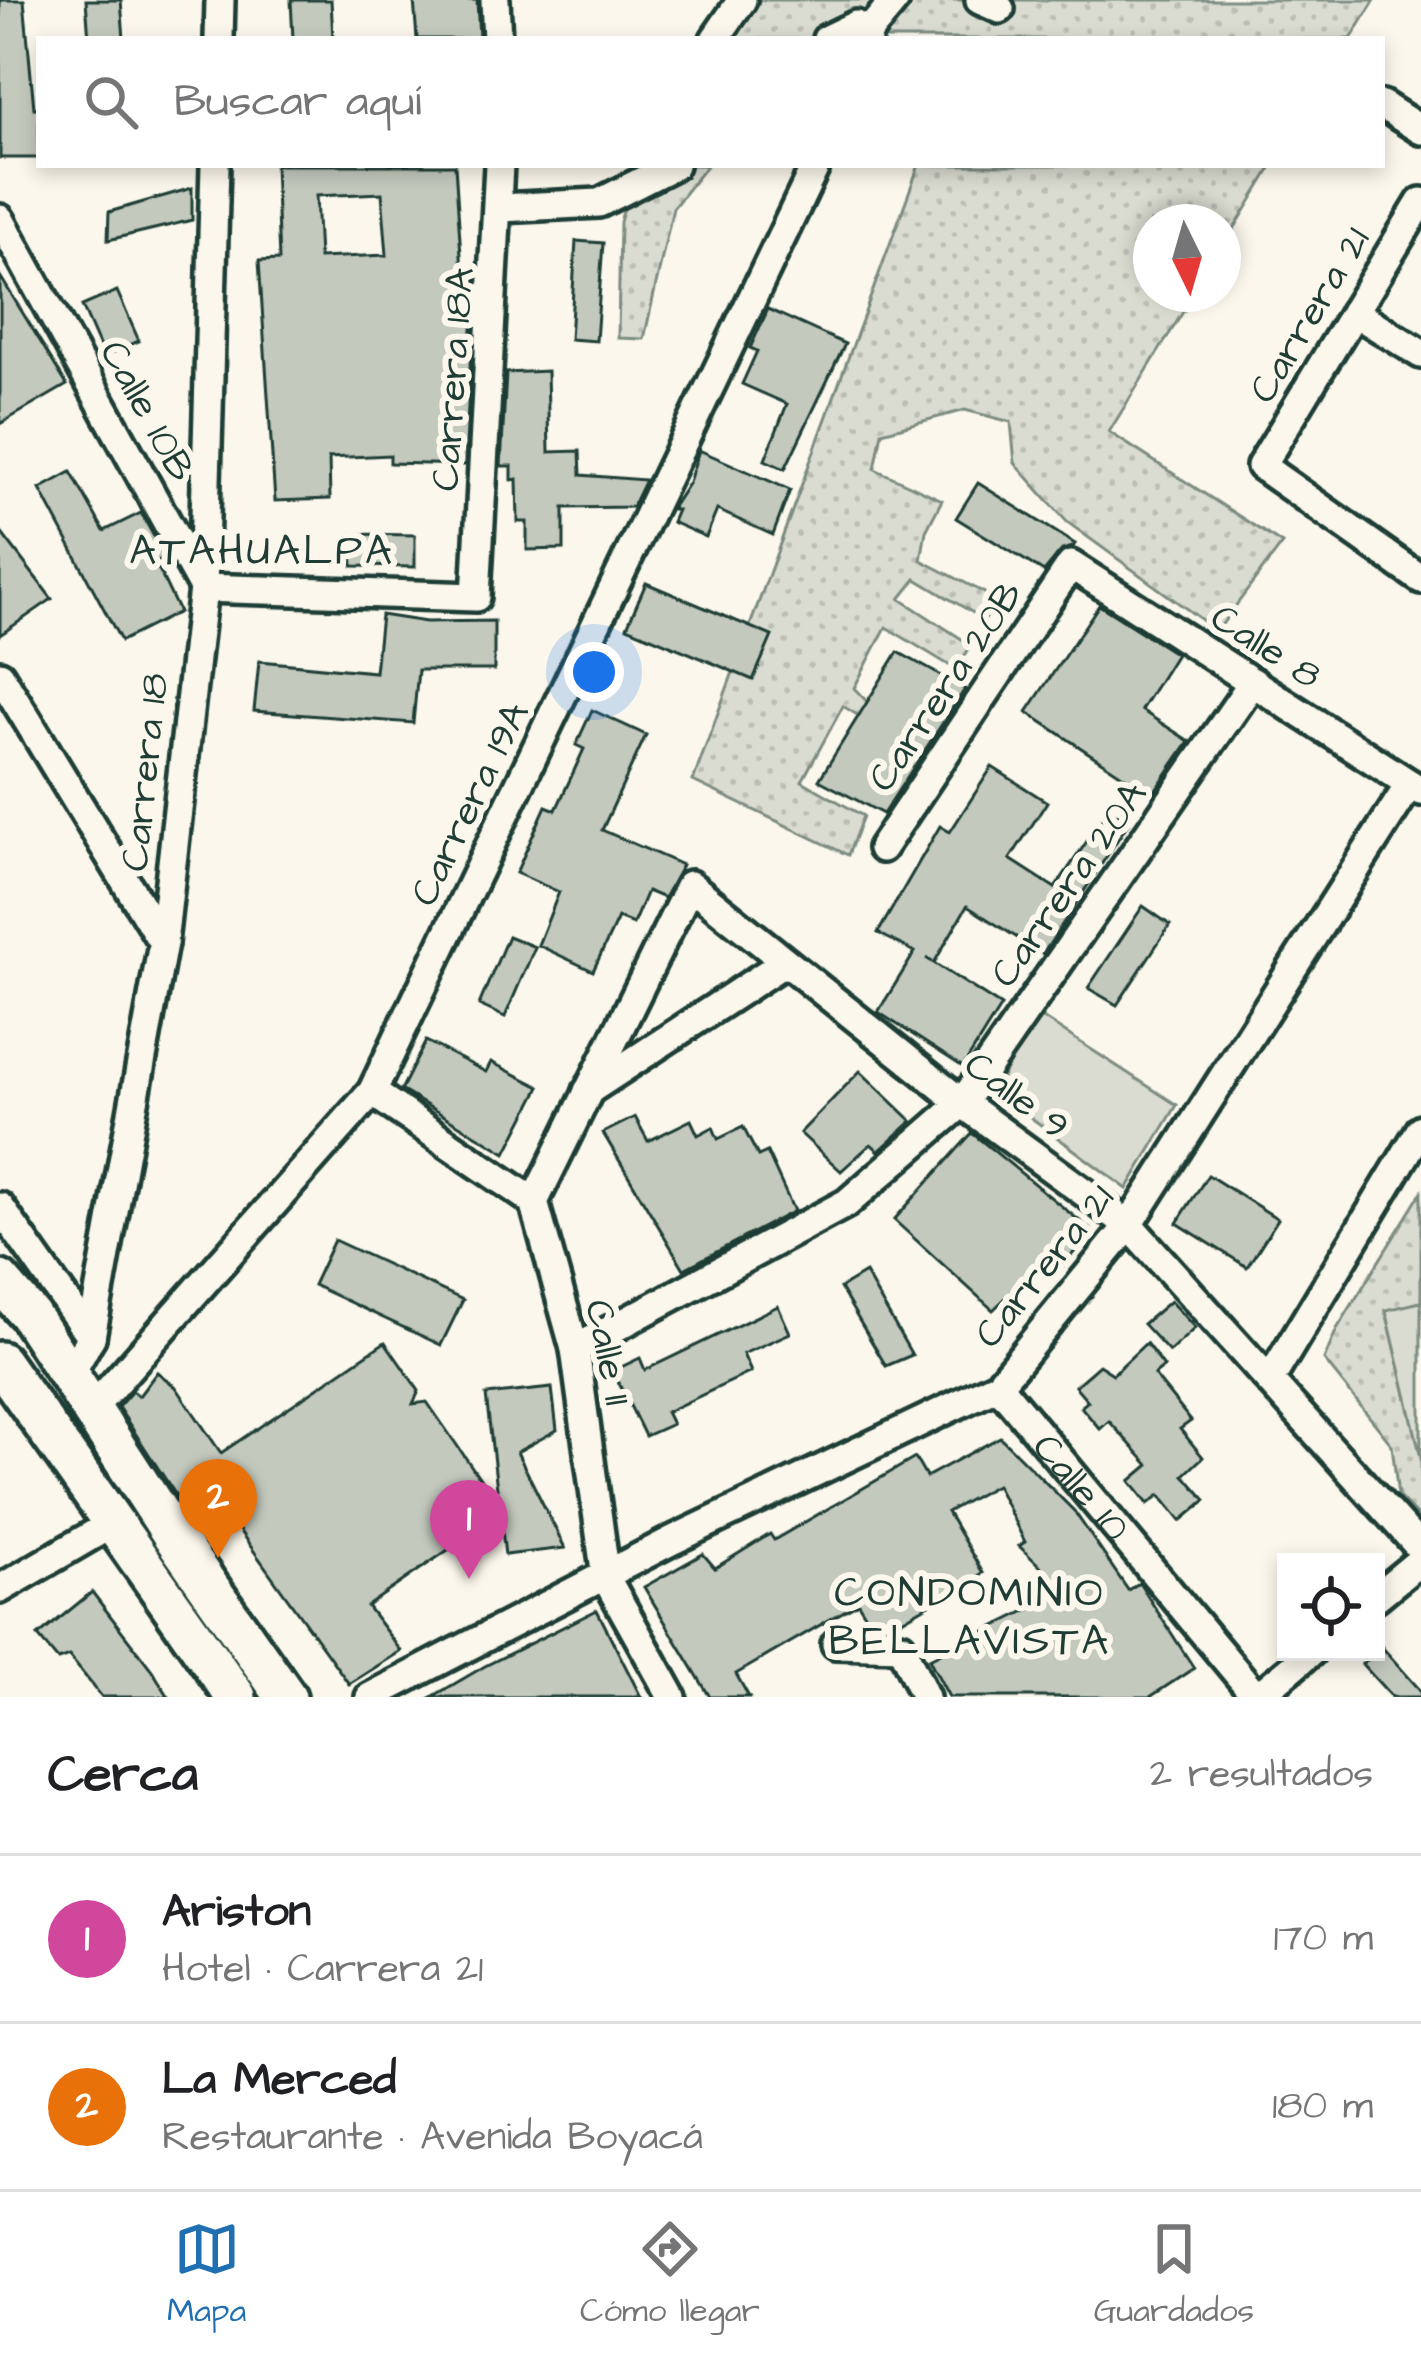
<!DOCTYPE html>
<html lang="es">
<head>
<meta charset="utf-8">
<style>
	:root { --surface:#fff; --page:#f2f2f2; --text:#202124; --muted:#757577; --line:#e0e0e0; --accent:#1f6fb2 }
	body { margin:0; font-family:"Architects Daughter",sans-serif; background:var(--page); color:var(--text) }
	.controls { position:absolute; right:36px; bottom:36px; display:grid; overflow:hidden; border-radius:0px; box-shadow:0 6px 18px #0003 }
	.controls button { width:108px; height:108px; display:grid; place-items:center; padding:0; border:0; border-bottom:3px solid var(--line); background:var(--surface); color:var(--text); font:60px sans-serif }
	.compass { position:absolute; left:1133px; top:204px; width:108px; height:108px; border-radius:50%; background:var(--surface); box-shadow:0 6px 18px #0003; rotate:175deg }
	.you { position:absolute; left:594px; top:672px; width:42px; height:42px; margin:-30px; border:9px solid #fff; border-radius:50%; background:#1a73e8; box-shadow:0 0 0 18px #1a73e833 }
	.badge { display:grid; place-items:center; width:78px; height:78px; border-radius:50%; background:var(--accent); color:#fff; font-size:39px; font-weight:700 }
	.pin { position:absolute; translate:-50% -99px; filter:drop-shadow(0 3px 6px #0008) }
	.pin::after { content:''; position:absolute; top:63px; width:42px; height:36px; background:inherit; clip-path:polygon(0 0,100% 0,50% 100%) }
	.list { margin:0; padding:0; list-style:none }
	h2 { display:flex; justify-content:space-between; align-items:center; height:156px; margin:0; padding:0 48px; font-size:51px }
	h2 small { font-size:39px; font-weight:400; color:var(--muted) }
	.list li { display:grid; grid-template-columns:78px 1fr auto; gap:36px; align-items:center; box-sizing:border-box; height:168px; padding:0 48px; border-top:3px solid var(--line) }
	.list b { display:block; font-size:45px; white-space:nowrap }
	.list p { margin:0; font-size:39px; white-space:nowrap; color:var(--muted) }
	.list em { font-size:39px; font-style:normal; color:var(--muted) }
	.icon { flex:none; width:66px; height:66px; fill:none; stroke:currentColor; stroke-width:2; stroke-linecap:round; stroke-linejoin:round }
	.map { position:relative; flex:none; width:1421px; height:1697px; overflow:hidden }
	.search { position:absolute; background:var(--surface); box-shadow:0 6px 18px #0003; left:36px; right:36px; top:36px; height:132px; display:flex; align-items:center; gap:30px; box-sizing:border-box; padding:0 42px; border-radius:0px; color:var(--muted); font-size:45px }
	.sheet { height:492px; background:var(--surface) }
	nav { display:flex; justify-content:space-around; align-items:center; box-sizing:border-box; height:168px; border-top:3px solid var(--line); background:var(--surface); font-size:33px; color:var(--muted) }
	nav a { display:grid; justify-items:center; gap:6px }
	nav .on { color:var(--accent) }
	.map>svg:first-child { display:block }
</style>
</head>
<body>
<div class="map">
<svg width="1421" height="1697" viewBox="0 0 1421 1697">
	<defs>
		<pattern id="green-dots" width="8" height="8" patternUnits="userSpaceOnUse" patternTransform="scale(3)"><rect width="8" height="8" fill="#dbdcd1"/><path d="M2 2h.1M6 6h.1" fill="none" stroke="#bcbeb4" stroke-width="1.8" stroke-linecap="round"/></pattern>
	</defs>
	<rect width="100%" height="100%" fill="#fbf7ec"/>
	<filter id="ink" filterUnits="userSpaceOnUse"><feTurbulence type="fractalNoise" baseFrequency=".00833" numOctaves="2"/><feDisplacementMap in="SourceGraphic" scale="24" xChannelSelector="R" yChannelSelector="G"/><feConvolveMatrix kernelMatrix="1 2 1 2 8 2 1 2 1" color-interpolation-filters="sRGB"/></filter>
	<g filter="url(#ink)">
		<g fill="url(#green-dots)" stroke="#7d8c82" stroke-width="3">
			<path d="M751,0H1375L1351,39H723Z"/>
			<path d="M636,165H707L673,208L644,339L618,338L620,222Z"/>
			<path d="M919,165H1273L1223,247V222H1151V294H1194L1109,432L1282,544L1217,631L1067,522L1015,463L1011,422L965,410L882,432L875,469L942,500L926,531L921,560L996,599L985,620L916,579L900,599L971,645L957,670L886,627L854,688L913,750L843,706L802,781L863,816L848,855L693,781Z"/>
			<path d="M1421,1193V1302L1386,1311L1421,1457V1520L1398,1496L1392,1445L1324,1360L1337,1329Z"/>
		</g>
		<g fill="#dbdcd1" stroke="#7d8c82" stroke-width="3">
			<path d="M1035,1013L1177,1105L1127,1189L995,1091Z"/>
			<path d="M1421,1302V1457L1386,1310Z"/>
		</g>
		<g fill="#c4c9be" stroke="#1f3d34" stroke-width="3" fill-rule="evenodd">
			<path d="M0,0H24L34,108H39V158H0Z"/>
			<path d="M86,0H121L124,39H89Z"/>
			<path d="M291,0H331L333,39H293Z"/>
			<path d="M414,0H477L479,39H417Z"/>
			<path d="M275,165H455L462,270H475L465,465L390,463V455L329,458L330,499L275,501L259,261L279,260ZM382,193L387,255L319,258L316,196Z"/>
			<path d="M192,188V220L108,240L109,212Z"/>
			<path d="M576,241L603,243L596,341L570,339Z"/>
			<path d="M0,276L67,385L0,424Z"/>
			<path d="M117,291L139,341L104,356L82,306Z"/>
			<path d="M768,309L845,344L785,469L765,460L787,404L742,384L757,351L750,348Z"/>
			<path d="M547,371L549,452L580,451L581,475L645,480L632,507L564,508V549L527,550V522H518L517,479L512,480V466H501L506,373Z"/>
			<path d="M699,450L790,490L773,535L717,510L706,537L672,522L677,510H671L689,482Z"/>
			<path d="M71,472L104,531L141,513L164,555L156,564L179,612L121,641L40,489Z"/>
			<path d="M978,483L1075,544L1073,547L1062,550L1044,572L956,518Z"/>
			<path d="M0,531L52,599L0,635Z"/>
			<path d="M351,534L415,535V567L353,566Z"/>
			<path d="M646,583L772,636L753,680L627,627Z"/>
			<path d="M1099,605L1176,654L1141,710L1189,741L1152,795L1027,712Z"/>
			<path d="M381,615L426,622L494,621V670H418L413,723L254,711L259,661L375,672Z"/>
			<path d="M898,652L965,689L883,814L819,780Z"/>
			<path d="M592,710L646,735L602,830L682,865L664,898L647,891L633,924L618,918L593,971L538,945L559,892L516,873L546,806L556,810L584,749L576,745Z"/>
			<path d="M992,767L1047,802L1010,859L1055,888L1109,809L1129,822L1043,954L967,906L934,963L926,958L1001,1006L963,1067L878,1012L915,952L878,933L940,826L950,832Z"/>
			<path d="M1143,906L1170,925L1117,1005L1088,988Z"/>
			<path d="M508,936L535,947L505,1017L479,1005Z"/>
			<path d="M426,1041L486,1072L491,1062L540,1087L506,1153L401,1090Z"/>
			<path d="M860,1071L912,1121L879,1151L871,1144L841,1171L800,1133Z"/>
			<path d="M635,1117L648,1141L691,1120L698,1135L713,1127L718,1139L743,1127L758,1156L767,1152L794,1211L684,1269L603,1133Z"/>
			<path d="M972,1133L1092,1231L1056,1274L1042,1263L993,1310L894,1220Z"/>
			<path d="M1208,1175L1278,1219L1247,1267L1177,1223Z"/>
			<path d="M334,1240L463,1300L441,1345L313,1285Z"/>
			<path d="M865,1273L912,1355L886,1366L840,1288Z"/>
			<path d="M1170,1301L1195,1328L1169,1352L1143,1324Z"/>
			<path d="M778,1306L790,1333L743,1354L751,1372L666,1412L672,1424L645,1436L613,1371L640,1358L645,1370Z"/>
			<path d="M385,1342L419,1391L413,1404L427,1402L499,1506L486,1395L552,1388L557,1430L517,1452L565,1548L505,1555L500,1514L367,1606L401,1651L349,1684L211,1491L185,1509L118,1407L132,1391L139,1396L157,1372L176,1387L221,1453Z"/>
			<path d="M1146,1343L1164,1367L1154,1375L1191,1421L1180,1429L1203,1457L1184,1475L1206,1500L1181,1521L1160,1495L1148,1504L1130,1481L1149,1465L1109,1421L1100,1429L1081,1407L1088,1401L1075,1386L1099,1365L1113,1374Z"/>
			<path d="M1000,1437L1074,1511L1128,1590L1139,1583L1194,1668L1150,1697H949L929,1659L1066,1591L1019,1546L1025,1542L996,1485L947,1512L983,1573L888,1628L873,1627L858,1603L736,1674L749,1697H710L644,1587L703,1554L715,1568L770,1534L774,1540L915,1458L926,1477Z"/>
			<path d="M92,1592L152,1670L169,1697H102L69,1656L58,1660L38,1636Z"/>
			<path d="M597,1610L641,1697H432L485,1666Z"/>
			<path d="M1381,1646L1421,1691V1697H1392L1362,1664Z"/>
		</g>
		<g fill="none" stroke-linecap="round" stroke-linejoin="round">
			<defs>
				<g id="street">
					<path d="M495,0L497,39"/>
					<path d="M980,0L1000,9"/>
					<path d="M869,31L895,0"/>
					<path d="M219,39L220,0"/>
					<path d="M715,39L742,0"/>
					<path d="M827,39L856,25L869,31L867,39"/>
					<path d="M1382,105L1421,130"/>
					<path d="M1421,202L1261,466L1421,579"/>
					<path d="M500,208L599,203L674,165"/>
					<path d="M0,219L203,588L476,597L499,165"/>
					<path d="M1354,312L1421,354"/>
					<path d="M0,675L163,943"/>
					<path d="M882,848L1071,565L1421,791"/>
					<path d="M588,1091L785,962"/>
					<path d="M372,1092L534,1202L575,1349L606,1578L672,1697"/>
					<path d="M534,1202L690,885L962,1103L1129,1225L1421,1549"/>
					<path d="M0,1207L91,1337"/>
					<path d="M575,1349L847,1203L962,1103L1253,682"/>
					<path d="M69,1376L91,1337L163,943L203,588L215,165"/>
					<path d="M1271,1378L1421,1129"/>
					<path id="s1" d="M998,1385L1257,1697L1311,1652"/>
					<path d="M92,1409L372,1092L816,165"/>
					<path d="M0,1589L113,1523"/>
					<path d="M1376,1597L1421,1560"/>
					<path d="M836,1644L901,1646L925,1697"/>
					<path d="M370,1697L671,1541L998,1385L1129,1225L1410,784"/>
				</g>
				<g id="secondary">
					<path d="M0,1281L29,1314L176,1540L286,1697"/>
					<path d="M0,1362L236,1697"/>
					<path d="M1256,1697H1257"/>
				</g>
			</defs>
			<use href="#street" stroke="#1f3d34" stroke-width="36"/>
			<use href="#secondary" stroke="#1f3d34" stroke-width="48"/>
			<use href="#street" stroke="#fbf7ec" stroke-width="27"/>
			<use href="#secondary" stroke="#fbf7ec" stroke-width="39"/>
		</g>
	</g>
	<g text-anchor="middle" stroke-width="12" stroke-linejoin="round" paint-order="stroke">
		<g font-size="39" fill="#1f3d34" stroke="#fbf7ec">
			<text transform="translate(1308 314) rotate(-59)" y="14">Carrera 21</text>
			<text transform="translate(451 379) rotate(-86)" y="14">Carrera 18A</text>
			<text transform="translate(149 410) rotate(61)" y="14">Calle 10B</text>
			<text transform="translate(1267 645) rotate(33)" y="14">Calle 8</text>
			<text transform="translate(944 685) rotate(-56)" y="14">Carrera 20B</text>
			<text transform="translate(143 772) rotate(-84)" y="14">Carrera 18</text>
			<text transform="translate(468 803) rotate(-64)" y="14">Carrera 19A</text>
			<text transform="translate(1067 883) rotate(-55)" y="14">Carrera 20A</text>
			<text transform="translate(1018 1094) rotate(37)" y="14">Calle 9</text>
			<text transform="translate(1043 1265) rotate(-51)" y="14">Carrera 21</text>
			<text transform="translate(610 1352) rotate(79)" y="14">Calle 11</text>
			<text dy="14" stroke="none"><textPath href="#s1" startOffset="132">Calle 10</textPath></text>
		</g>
		<g font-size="42" letter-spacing="3" fill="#1f3d34" stroke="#fbf7ec">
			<text x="262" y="564">ATAHUALPA</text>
			<text x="970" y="1606">CONDOMINIO<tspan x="970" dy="48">BELLAVISTA</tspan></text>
		</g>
	</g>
</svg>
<div class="controls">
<button><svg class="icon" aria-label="locate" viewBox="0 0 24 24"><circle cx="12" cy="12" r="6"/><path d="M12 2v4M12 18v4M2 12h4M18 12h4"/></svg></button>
</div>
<svg class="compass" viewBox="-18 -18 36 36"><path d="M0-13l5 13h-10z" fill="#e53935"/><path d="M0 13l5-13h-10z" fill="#757577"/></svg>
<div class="you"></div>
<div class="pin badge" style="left:469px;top:1579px;background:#d1479c">1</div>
<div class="pin badge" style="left:218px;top:1558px;background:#e8710a">2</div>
<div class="search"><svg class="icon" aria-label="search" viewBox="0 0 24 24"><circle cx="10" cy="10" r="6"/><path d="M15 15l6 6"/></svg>Buscar aquí</div>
</div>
<section class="sheet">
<h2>Cerca<small>2 resultados</small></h2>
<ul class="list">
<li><span class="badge" style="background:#d1479c">1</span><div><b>Ariston</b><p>Hotel · Carrera 21</p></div><em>170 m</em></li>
<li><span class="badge" style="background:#e8710a">2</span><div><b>La Merced</b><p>Restaurante · Avenida Boyacá</p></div><em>180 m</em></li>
</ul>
</section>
<nav>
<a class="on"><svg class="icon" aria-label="map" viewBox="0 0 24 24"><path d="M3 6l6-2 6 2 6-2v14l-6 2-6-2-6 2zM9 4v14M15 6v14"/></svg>Mapa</a>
<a><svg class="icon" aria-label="directions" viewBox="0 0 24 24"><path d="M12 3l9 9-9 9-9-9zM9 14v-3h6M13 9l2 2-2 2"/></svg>Cómo llegar</a>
<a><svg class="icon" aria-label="saved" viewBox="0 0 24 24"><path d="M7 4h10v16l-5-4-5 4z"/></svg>Guardados</a>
</nav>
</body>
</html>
